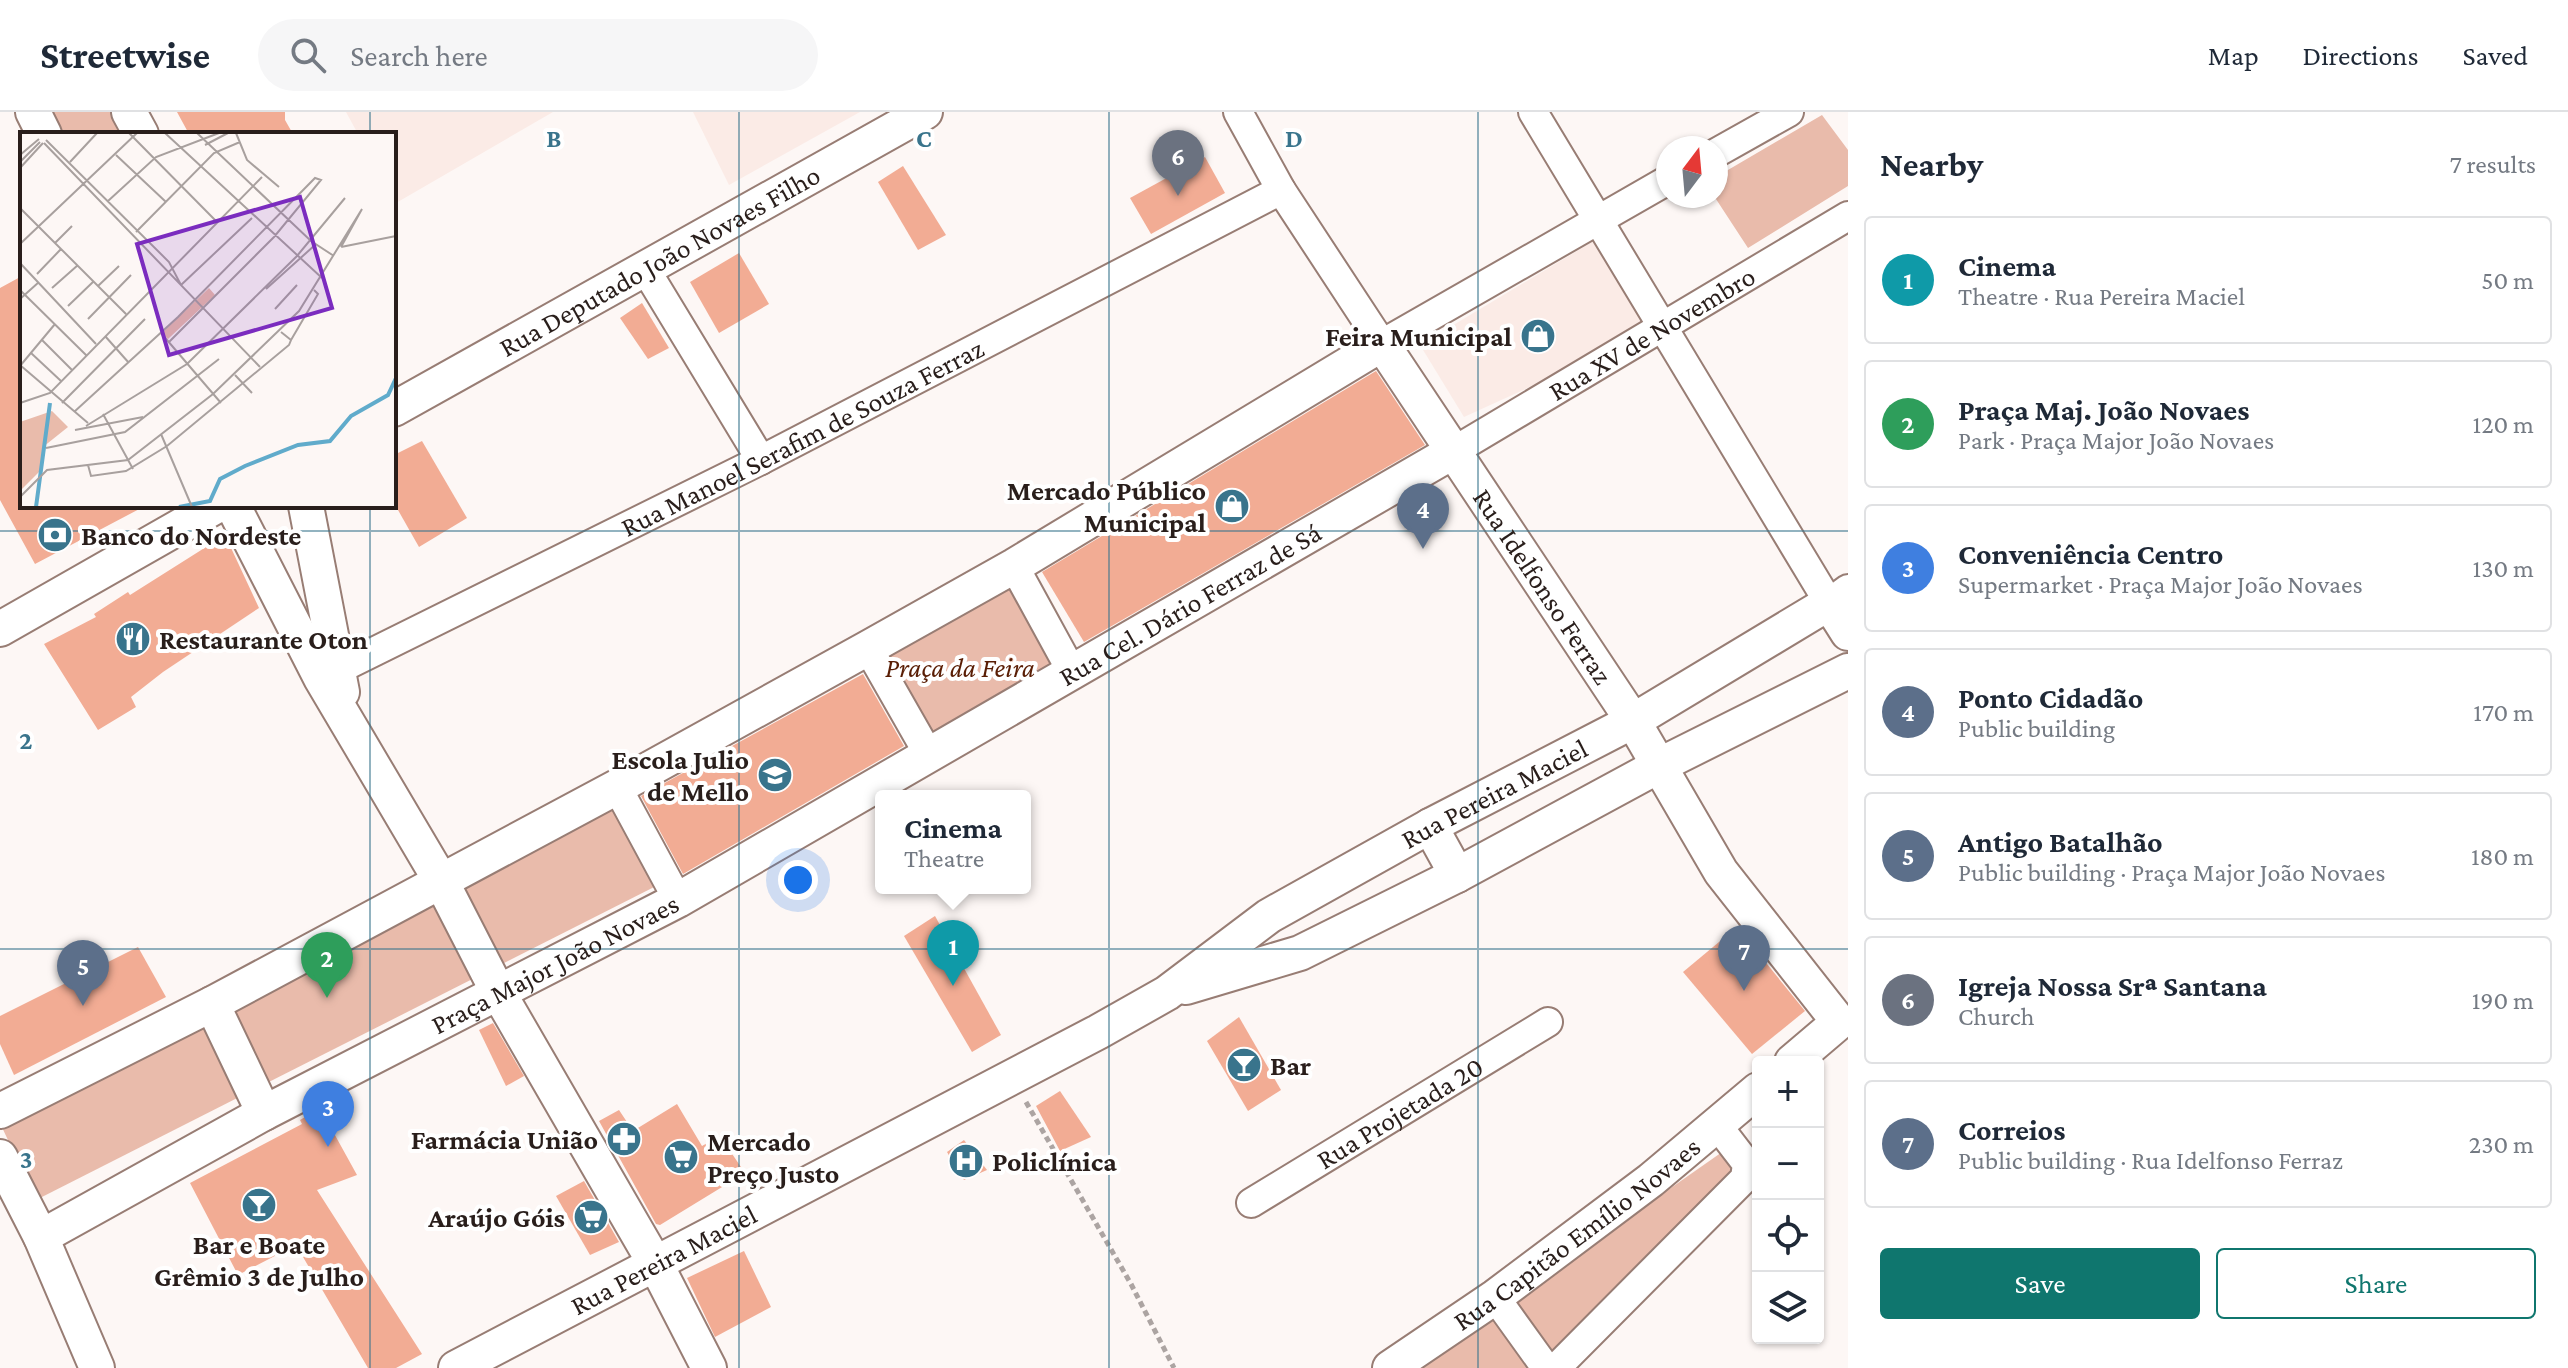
<!DOCTYPE html>
<html lang="en">
<head>
<meta charset="utf-8">
<style>
	:root { --surface:#fff; --page:#f6f6f7; --text:#1f2937; --muted:#747a83; --line:#e0e1e3; --accent:#0f766e }
	body { margin:0; font-family:"Crimson Pro",serif; background:var(--page); color:var(--text) }
	.controls { position:absolute; right:24px; bottom:24px; display:grid; overflow:hidden; border-radius:8px; box-shadow:0 2px 6px #0004 }
	.controls button { width:72px; height:72px; display:grid; place-items:center; padding:0; border:0; border-bottom:2px solid var(--line); background:var(--surface); color:var(--text); font:40px sans-serif }
	.compass { position:absolute; left:1656px; top:24px; width:72px; height:72px; border-radius:50%; background:var(--surface); box-shadow:0 2px 6px #0004; rotate:16deg }
	.you { position:absolute; left:798px; top:768px; width:28px; height:28px; margin:-20px; border:6px solid #fff; border-radius:50%; background:#1a73e8; box-shadow:0 0 0 12px #1a73e833 }
	.badge { display:grid; place-items:center; width:52px; height:52px; border-radius:50%; background:var(--accent); color:#fff; font-size:26px; font-weight:700 }
	.pin { position:absolute; translate:-50% -66px; filter:drop-shadow(0 2px 4px #0008) }
	.pin::after { content:''; position:absolute; top:42px; width:28px; height:24px; background:inherit; clip-path:polygon(0 0,100% 0,50% 100%) }
	.popup { position:absolute; left:875px; top:678px; width:156px; height:104px; box-sizing:border-box; display:grid; place-content:center; border-radius:8px; background:var(--surface); filter:drop-shadow(0 2px 6px #0005); font-size:26px; white-space:nowrap; color:var(--muted) }
	.popup b { font-size:30px; color:var(--text) }
	.popup::after { content:''; position:absolute; left:50%; top:100%; margin-left:-16px; border:16px solid transparent; border-top-color:var(--surface) }
	.list { margin:0; padding:0; list-style:none }
	h2 { display:flex; justify-content:space-between; align-items:center; height:104px; margin:0; padding:0 32px; font-size:34px }
	h2 small { font-size:26px; font-weight:400; color:var(--muted) }
	.list li { display:grid; grid-template-columns:52px 1fr auto; gap:24px; align-items:center; box-sizing:border-box; height:128px; margin:0 16px 16px; padding:0 16px; border:2px solid var(--line); border-radius:8px }
	.list b { display:block; font-size:30px; white-space:nowrap }
	.list p { margin:0; font-size:26px; white-space:nowrap; color:var(--muted) }
	.list em { font-size:26px; font-style:normal; color:var(--muted) }
	.actions { display:flex; gap:16px; padding:24px 32px }
	.actions a { flex:1; padding:18px 0; border:2px solid var(--accent); border-radius:8px; text-align:center; font-size:28px; color:var(--accent) }
	.actions .main { background:var(--accent); color:#fff }
	.icon { flex:none; width:44px; height:44px; fill:none; stroke:currentColor; stroke-width:2; stroke-linecap:round; stroke-linejoin:round }
	.map { position:relative; flex:none; width:1848px; height:1256px; overflow:hidden }
	header { display:flex; align-items:center; gap:48px; box-sizing:border-box; height:112px; padding:0 40px; background:var(--surface); border-bottom:2px solid var(--line) }
	header strong { font-size:38px }
	nav { display:flex; gap:44px; margin-inline-start:auto; font-size:28px }
	.search { width:560px; height:72px; background:var(--page); display:flex; align-items:center; gap:20px; box-sizing:border-box; padding:0 28px; border-radius:44px; color:var(--muted); font-size:30px }
	main { display:flex }
	aside { flex:1; background:var(--surface) }
	.map>svg:first-child { display:block }
</style>
</head>
<body>
<header>
<strong>Streetwise</strong>
<div class="search"><svg class="icon" aria-label="search" viewBox="0 0 24 24"><circle cx="10" cy="10" r="6"/><path d="M15 15l6 6"/></svg>Search here</div>
<nav><a>Map</a><a>Directions</a><a>Saved</a></nav>
</header>
<main>
<div class="map">
<svg width="1848" height="1256" viewBox="0 0 1848 1256">
	<rect width="100%" height="100%" fill="#fdf7f5"/>
	<g fill="#fbebe6">
		<path d="M346,0H553L396,91L394,22H358Z"/>
		<path d="M693,0H860L729,73Z"/>
		<path d="M1597,127L1661,215L1464,305L1420,233Z"/>
	</g>
	<g fill="#e9bbab">
		<path d="M20,0H129L141,22H32Z"/>
		<path d="M1822,3L1848,38V74L1748,136L1714,84H1716V65Z"/>
		<path d="M1012,469L1060,557L937,626L886,538Z"/>
		<path d="M617,675L666,769L36,1088L0,1011Z"/>
		<path d="M1725,1038L1743,1060L1538,1256H1414Z"/>
	</g>
	<g fill="#f2ac94">
		<path d="M177,0H285V8L293,22H189Z"/>
		<path d="M1205,45L1225,81L1151,122L1130,86Z"/>
		<path d="M903,54L946,123L918,138L878,70Z"/>
		<path d="M739,141L769,192L719,221L690,170Z"/>
		<path d="M22,164V394H145L35,452L0,388V176Z"/>
		<path d="M642,191L669,236L648,247L620,206Z"/>
		<path d="M1376,259L1425,333L1084,530L1042,460Z"/>
		<path d="M422,329L467,406L419,435L394,391V343Z"/>
		<path d="M225,423L259,496L163,560L131,585L136,595L98,618L44,532L96,505L94,502L128,480L130,483Z"/>
		<path d="M863,562L904,634L683,762L641,684Z"/>
		<path d="M935,804L1001,923L972,940L904,824Z"/>
		<path d="M1737,815L1805,899L1752,942L1683,860Z"/>
		<path d="M138,835L166,885L14,963L0,932V904Z"/>
		<path d="M1239,905L1281,978L1248,999L1207,929Z"/>
		<path d="M493,911L524,964L506,974L479,918Z"/>
		<path d="M1060,979L1091,1025L1060,1039L1036,994Z"/>
		<path d="M677,992L702,1034L720,1024L745,1061L660,1113L656,1112L599,1009L619,998L633,1019Z"/>
		<path d="M320,996L357,1063L317,1078L422,1242L396,1256H368L296,1133L238,1163L190,1071L302,1012L300,1008Z"/>
		<path d="M964,1028L987,1058L964,1068L947,1040Z"/>
		<path d="M584,1069L619,1130L590,1143L556,1084Z"/>
		<path d="M744,1139L771,1195L715,1225L687,1166Z"/>
	</g>
	<g fill="none" stroke-linecap="round" stroke-linejoin="round">
		<defs>
			<g id="minor">
				<path d="M1238,0L1281,78L1382,232L1668,68"/>
				<path d="M1533,0L1829,491L1848,477"/>
				<path d="M1716,41L1789,0"/>
				<path d="M644,155L761,348"/>
				<path id="s1" d="M1454,339L1848,104"/>
				<path d="M1014,454L1072,560"/>
				<path d="M868,536L929,643"/>
				<path id="s2" d="M321,566L761,348L1281,78"/>
				<path d="M617,675L678,788"/>
				<path id="s3" d="M1251,1091L1548,910"/>
				<path d="M1495,1185L1546,1256"/>
				<path d="M1556,1256L1745,1066L1747,1052L1717,1013"/>
			</g>
			<g id="tertiary">
				<path d="M33,0L44,22"/>
				<path d="M129,0L141,22"/>
				<path id="s4" d="M394,297L925,0"/>
				<path d="M233,394L321,566L441,769L498,880L656,1153L709,1256"/>
				<path d="M306,394L342,580"/>
				<path d="M0,517L216,394"/>
				<path d="M1430,714L1457,763"/>
				<path d="M1186,875L1300,841L1457,763L1660,653L1848,559"/>
				<path d="M212,892L264,1001"/>
				<path id="s5" d="M0,999L212,892L617,675L868,536L1014,454L1382,232L1633,609L1721,760L1839,910L1792,950"/>
				<path d="M0,1045L41,1125L97,1256"/>
				<path id="s6" d="M41,1125L264,1001L678,788L1454,339"/>
				<path id="s7" d="M456,1256L1098,920L1167,881L1269,804L1430,714L1633,609L1829,491L1848,521"/>
				<path id="s8" d="M1390,1256L1495,1185L1651,1068L1758,978"/>
			</g>
		</defs>
		<use href="#minor" stroke="#987d74" stroke-width="32"/>
		<use href="#tertiary" stroke="#987d74" stroke-width="38"/>
		<path stroke="#aca4a2" stroke-width="5" stroke-dasharray="6 4" stroke-linecap="butt" d="M1026,990L1131,1172L1174,1256"/>
		<use href="#minor" stroke="#fff" stroke-width="28"/>
		<use href="#tertiary" stroke="#fff" stroke-width="34"/>
	</g>
	<path fill="none" stroke="#39748c" stroke-width="2" stroke-opacity="0.55" d="M370,0V22M739,0V1256M1109,0V1256M1478,0V1256M370,394V1256M0,419H1848M0,837H1848"/>
	<defs>
		<symbol id="shop-disc" viewBox="-11 -11 22 22"><circle r="9.5" fill="#39748c" stroke="#fff"/><path d="M-5-2.5h2.3a2.7 3.5 0 0 1 5.4 0H5L5.5 6h-11ZM-1.5-2.5h3a1.5 2.3 0 0 0-3 0Z" fill="#fff"/></symbol>
		<symbol id="bank-disc" viewBox="-11 -11 22 22"><circle r="9.5" fill="#39748c" stroke="#fff"/><path d="M-6-4H6V4H-6ZM0-2.3a2.3 2.3 0 1 0 0 4.6a2.3 2.3 0 1 0 0-4.6Z" fill="#fff"/></symbol>
		<symbol id="restaurant-disc" viewBox="-11 -11 22 22"><circle r="9.5" fill="#39748c" stroke="#fff"/><path d="M-5-6h1v4h1v-4h1v4h1v-4h1v5L-1.5 .5V6h-2V.5L-5-1ZM5-6V6H3V1.5H1.5Q1.5-4 5-6Z" fill="#fff"/></symbol>
		<symbol id="university-disc" viewBox="-11 -11 22 22"><circle r="9.5" fill="#39748c" stroke="#fff"/><path d="M0-5L7-2L0 1L-7-2ZM-4 1L0 2.5L4 1V4Q0 6-4 4Z" fill="#fff"/></symbol>
		<symbol id="bar-disc" viewBox="-11 -11 22 22"><circle r="9.5" fill="#39748c" stroke="#fff"/><path d="M-6-5H6L.8 .8V4.5H3.5V6h-7V4.5H-.8V.8Z" fill="#fff"/></symbol>
		<symbol id="pharmacy-disc" viewBox="-11 -11 22 22"><circle r="9.5" fill="#39748c" stroke="#fff"/><path d="M-2-6h4v4h4v4h-4v4h-4v-4h-4v-4h4Z" fill="#fff"/></symbol>
		<symbol id="supermarket-disc" viewBox="-11 -11 22 22"><circle r="9.5" fill="#39748c" stroke="#fff"/><path d="M-6-5.5h2.5l.6 2H6L4.5 2H-2.5L-4.4-4H-6ZM-1.5 3.2a1.3 1.3 0 1 0 .1 0ZM3 3.2a1.3 1.3 0 1 0 .1 0Z" fill="#fff"/></symbol>
		<symbol id="hospital-disc" viewBox="-11 -11 22 22"><circle r="9.5" fill="#39748c" stroke="#fff"/><path d="M-5-5h3v3.5h4V-5h3V5h-3V1.5h-4V5h-3Z" fill="#fff"/></symbol>
	</defs>
	<g fill-rule="evenodd">
		<use href="#shop-disc" x="1518" y="204" width="40" height="40"/>
		<use href="#shop-disc" x="1212" y="374" width="40" height="40"/>
		<use href="#bank-disc" x="35" y="403" width="40" height="40"/>
		<use href="#restaurant-disc" x="113" y="507" width="40" height="40"/>
		<use href="#university-disc" x="755" y="643" width="40" height="40"/>
		<use href="#bar-disc" x="1224" y="933" width="40" height="40"/>
		<use href="#pharmacy-disc" x="604" y="1007" width="40" height="40"/>
		<use href="#supermarket-disc" x="661" y="1025" width="40" height="40"/>
		<use href="#hospital-disc" x="946" y="1029" width="40" height="40"/>
		<use href="#bar-disc" x="239" y="1073" width="40" height="40"/>
		<use href="#supermarket-disc" x="571" y="1085" width="40" height="40"/>
	</g>
	<g text-anchor="middle" stroke-width="8" stroke-linejoin="round" paint-order="stroke">
		<g font-size="28" fill="#291e1b" stroke="#fff">
			<text dy="10" stroke="none"><textPath href="#s4" startOffset="304">Rua Deputado João Novaes Filho</textPath></text>
			<text dy="10" stroke="none"><textPath href="#s1" startOffset="230">Rua XV de Novembro</textPath></text>
			<text dy="10" stroke="none"><textPath href="#s2" startOffset="538">Rua Manoel Serafim de Souza Ferraz</textPath></text>
			<text dy="10" stroke="none"><textPath href="#s5" startOffset="1872">Rua Idelfonso Ferraz</textPath></text>
			<text dy="10" stroke="none"><textPath href="#s6" startOffset="1312">Rua Cel. Dário Ferraz de Sá</textPath></text>
			<text dy="10" stroke="none"><textPath href="#s7" startOffset="1188">Rua Pereira Maciel</textPath></text>
			<text dy="10" stroke="none"><textPath href="#s6" startOffset="582">Praça Major João Novaes</textPath></text>
			<text dy="10" stroke="none"><textPath href="#s3" startOffset="174">Rua Projetada 20</textPath></text>
			<text dy="10" stroke="none"><textPath href="#s8" startOffset="230">Rua Capitão Emílio Novaes</textPath></text>
			<text dy="10" stroke="none"><textPath href="#s7" startOffset="234">Rua Pereira Maciel</textPath></text>
		</g>
		<g font-size="28" font-weight="bold" fill="#291e1b" stroke="#fff" text-anchor="end">
			<text x="1512" y="234">Feira Municipal</text>
			<text x="1206" y="388">Mercado Público<tspan x="1206" dy="32">Municipal</tspan></text>
			<text x="81" y="433" text-anchor="start">Banco do Nordeste</text>
			<text x="159" y="537" text-anchor="start">Restaurante Oton</text>
			<text x="749" y="657">Escola Julio<tspan x="749" dy="32">de Mello</tspan></text>
			<text x="1270" y="963" text-anchor="start">Bar</text>
			<text x="598" y="1037">Farmácia União</text>
			<text x="707" y="1039" text-anchor="start">Mercado<tspan x="707" dy="32">Preço Justo</tspan></text>
			<text x="992" y="1059" text-anchor="start">Policlínica</text>
			<text x="565" y="1115">Araújo Góis</text>
			<text x="259" y="1142" text-anchor="middle">Bar e Boate<tspan x="259" dy="32">Grêmio 3 de Julho</tspan></text>
		</g>
		<g font-size="28" font-style="italic" fill="#591d04" stroke="#fff">
			<text x="960" y="565">Praça da Feira</text>
		</g>
	</g>
	<g transform="translate(20 20)">
		<rect width="376" height="376" fill="#fdf7f5"/>
		<path d="M189,156L195,163L148,207L142,201ZM32,279L48,295L23,315V336L2,357L0,290Z" fill="#e9bbab"/>
		<path fill="none" stroke="#60abcb" stroke-width="4" d="M16,375L30,271M159,375L190,369L200,347L225,334L278,313L310,309L331,284L368,263L376,246"/>
		<path fill="none" stroke="#a8a09e" stroke-width="2" d="M109,1L197,90M145,1L302,146M177,1L291,109L314,124M216,1L227,28L259,55M26,8L149,130L161,153M24,11L240,235M185,13L208,1M0,23L19,7M96,23L146,70M0,30L20,10M50,30L77,1M0,36L23,11M88,69L136,25L199,1M0,76L106,182M116,100L194,21L220,10M35,111L52,94M0,112L117,1M321,115L376,104M321,115L342,77M0,131L76,212M17,142L41,117M161,153L232,86M78,154L99,134M32,156L58,133M246,157L295,113M0,158L66,223M0,167L19,150M48,174L74,149M255,177L277,153M68,187L111,143M141,201L201,271M85,204L109,231M22,208L52,238M271,208L298,162L294,158M11,221L41,249M0,233L68,291M0,234L35,192M215,243L232,261M0,271L30,261L242,45M42,271L125,187M54,280L158,185L295,46L301,48L254,105L149,210M83,282L113,337M66,294L167,232L277,124L325,66M55,298L123,285M141,302L172,375M26,316L105,300L199,227M68,333L71,344L106,339L147,314L269,213L271,208L261,200M0,365L27,338L108,328L193,262L279,179L342,77"/>
		<path fill="#7b2cbf" fill-opacity="0.15" stroke="#7b2cbf" stroke-width="4" d="M280,65L312,176L149,223L117,112Z"/>
		<rect width="376" height="376" fill="none" stroke="#291e1b" stroke-width="4"/>
	</g>
	<g font-size="26" text-anchor="middle" font-weight="bold" fill="#39748c" stroke="#fff" stroke-width="8" stroke-linejoin="round" paint-order="stroke">
		<text x="554" y="35">B</text>
		<text x="924" y="35">C</text>
		<text x="1294" y="35">D</text>
		<text x="26" y="637">2</text>
		<text x="26" y="1056">3</text>
	</g>
</svg>
<div class="controls">
<button>+</button>
<button>−</button>
<button><svg class="icon" aria-label="locate" viewBox="0 0 24 24"><circle cx="12" cy="12" r="6"/><path d="M12 2v4M12 18v4M2 12h4M18 12h4"/></svg></button>
<button><svg class="icon" aria-label="layers" viewBox="0 0 24 24"><path d="M12 4l9 5-9 5-9-5zM3 14l9 5 9-5"/></svg></button>
</div>
<svg class="compass" viewBox="-18 -18 36 36"><path d="M0-13l5 13h-10z" fill="#e53935"/><path d="M0 13l5-13h-10z" fill="#747a83"/></svg>
<div class="you"></div>
<div class="pin badge" style="left:953px;top:874px;background:#0f9aa8">1</div>
<div class="popup"><b>Cinema</b>Theatre</div>
<div class="pin badge" style="left:327px;top:886px;background:#2e9e5b">2</div>
<div class="pin badge" style="left:328px;top:1035px;background:#3f7fe0">3</div>
<div class="pin badge" style="left:1423px;top:437px;background:#5c6f8a">4</div>
<div class="pin badge" style="left:83px;top:894px;background:#5c6f8a">5</div>
<div class="pin badge" style="left:1178px;top:84px;background:#6b7280">6</div>
<div class="pin badge" style="left:1744px;top:879px;background:#5c6f8a">7</div>
</div>
<aside>
<h2>Nearby<small>7 results</small></h2>
<ul class="list">
<li><span class="badge" style="background:#0f9aa8">1</span><div><b>Cinema</b><p>Theatre · Rua Pereira Maciel</p></div><em>50 m</em></li>
<li><span class="badge" style="background:#2e9e5b">2</span><div><b>Praça Maj. João Novaes</b><p>Park · Praça Major João Novaes</p></div><em>120 m</em></li>
<li><span class="badge" style="background:#3f7fe0">3</span><div><b>Conveniência Centro</b><p>Supermarket · Praça Major João Novaes</p></div><em>130 m</em></li>
<li><span class="badge" style="background:#5c6f8a">4</span><div><b>Ponto Cidadão</b><p>Public building</p></div><em>170 m</em></li>
<li><span class="badge" style="background:#5c6f8a">5</span><div><b>Antigo Batalhão</b><p>Public building · Praça Major João Novaes</p></div><em>180 m</em></li>
<li><span class="badge" style="background:#6b7280">6</span><div><b>Igreja Nossa Srª Santana</b><p>Church</p></div><em>190 m</em></li>
<li><span class="badge" style="background:#5c6f8a">7</span><div><b>Correios</b><p>Public building · Rua Idelfonso Ferraz</p></div><em>230 m</em></li>
</ul>
<div class="actions"><a class="main">Save</a><a>Share</a></div>
</aside>
</main>
</body>
</html>
